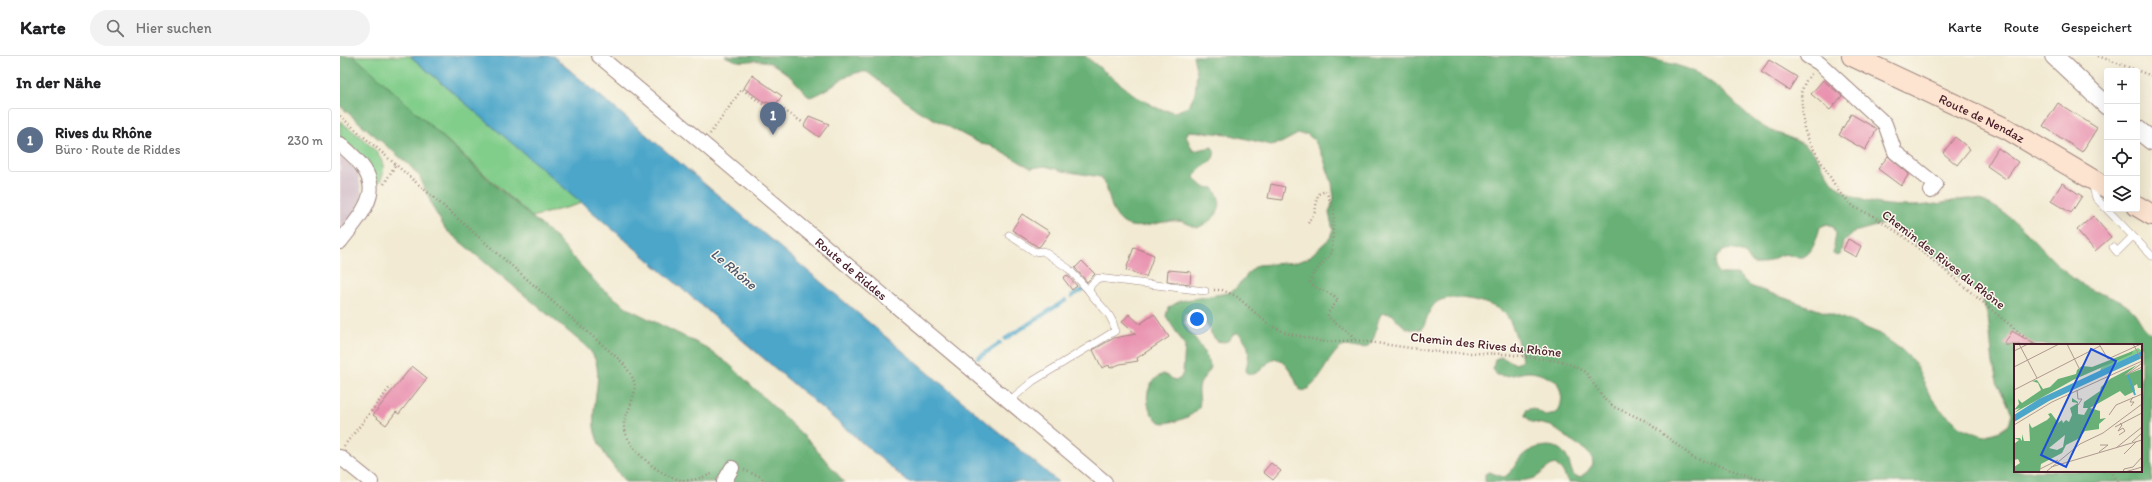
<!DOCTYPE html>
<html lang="de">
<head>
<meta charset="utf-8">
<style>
	:root { --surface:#fff; --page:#f2f2f2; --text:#202124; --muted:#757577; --line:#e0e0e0; --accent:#1a73e8 }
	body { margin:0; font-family:Itim,sans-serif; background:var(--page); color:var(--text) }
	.controls { position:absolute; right:12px; top:12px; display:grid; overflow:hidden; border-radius:4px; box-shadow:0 4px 16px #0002 }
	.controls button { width:36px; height:36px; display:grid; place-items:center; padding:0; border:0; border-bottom:1px solid var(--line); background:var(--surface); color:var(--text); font:20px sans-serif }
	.you { position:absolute; left:857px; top:263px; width:14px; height:14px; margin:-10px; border:3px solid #fff; border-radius:50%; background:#1a73e8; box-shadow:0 0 0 6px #1a73e833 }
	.badge { display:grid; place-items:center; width:26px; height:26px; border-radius:50%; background:var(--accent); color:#fff; font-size:13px; font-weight:700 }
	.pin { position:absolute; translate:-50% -33px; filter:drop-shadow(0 1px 2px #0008) }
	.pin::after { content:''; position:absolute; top:21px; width:14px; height:12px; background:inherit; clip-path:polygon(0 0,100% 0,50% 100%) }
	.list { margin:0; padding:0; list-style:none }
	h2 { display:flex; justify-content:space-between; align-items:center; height:52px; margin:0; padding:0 16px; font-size:17px }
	h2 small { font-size:13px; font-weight:400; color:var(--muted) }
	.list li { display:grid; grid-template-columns:26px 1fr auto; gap:12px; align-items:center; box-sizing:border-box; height:64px; margin:0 8px 8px; padding:0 8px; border:1px solid var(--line); border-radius:4px }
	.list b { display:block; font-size:15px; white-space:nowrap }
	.list p { margin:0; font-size:13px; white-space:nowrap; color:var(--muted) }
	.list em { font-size:13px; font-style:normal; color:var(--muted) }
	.icon { flex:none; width:22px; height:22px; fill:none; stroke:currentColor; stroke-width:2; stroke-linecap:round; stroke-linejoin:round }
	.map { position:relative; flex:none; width:1812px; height:426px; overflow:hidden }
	header { display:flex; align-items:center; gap:24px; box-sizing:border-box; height:56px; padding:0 20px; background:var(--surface); border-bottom:1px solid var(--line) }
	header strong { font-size:19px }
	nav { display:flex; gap:22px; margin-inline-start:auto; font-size:14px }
	.search { width:280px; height:36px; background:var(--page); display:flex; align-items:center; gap:10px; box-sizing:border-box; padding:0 14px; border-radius:22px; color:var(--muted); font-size:15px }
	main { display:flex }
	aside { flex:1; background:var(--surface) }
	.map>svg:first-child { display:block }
</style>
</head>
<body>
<header>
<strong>Karte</strong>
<div class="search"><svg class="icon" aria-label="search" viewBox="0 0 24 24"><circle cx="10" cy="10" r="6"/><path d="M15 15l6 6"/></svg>Hier suchen</div>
<nav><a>Karte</a><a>Route</a><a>Gespeichert</a></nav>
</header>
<main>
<aside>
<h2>In der Nähe<small></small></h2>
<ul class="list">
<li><span class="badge" style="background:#5c6f8a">1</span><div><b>Rives du Rhône</b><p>Büro · Route de Riddes</p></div><em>230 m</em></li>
</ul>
</aside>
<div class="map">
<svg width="1812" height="426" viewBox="0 0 1812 426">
	<rect width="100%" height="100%" fill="#fbf7ec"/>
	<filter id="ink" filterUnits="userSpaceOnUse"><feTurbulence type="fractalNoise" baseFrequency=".025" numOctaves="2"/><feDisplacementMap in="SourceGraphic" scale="8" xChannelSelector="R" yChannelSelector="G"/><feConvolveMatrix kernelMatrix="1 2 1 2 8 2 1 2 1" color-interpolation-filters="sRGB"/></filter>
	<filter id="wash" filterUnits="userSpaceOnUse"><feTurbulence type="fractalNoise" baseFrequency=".012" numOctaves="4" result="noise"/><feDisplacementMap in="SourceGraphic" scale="16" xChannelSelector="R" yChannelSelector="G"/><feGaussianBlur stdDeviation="0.9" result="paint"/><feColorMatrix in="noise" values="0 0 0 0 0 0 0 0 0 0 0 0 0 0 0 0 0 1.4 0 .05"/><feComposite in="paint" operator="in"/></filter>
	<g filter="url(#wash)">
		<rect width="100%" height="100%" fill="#f2ead2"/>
		<path fill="#d1bdc9" d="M0,100L18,116L22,141L14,159L0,176Z"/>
		<g fill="#81cd8a" stroke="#66765a">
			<path d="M13,0H70L243,147L192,161Z"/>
			<path d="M0,65C18,80 62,105 35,131L20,98L0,81Z"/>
		</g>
		<g fill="#68b076" stroke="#596850" fill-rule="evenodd">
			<path d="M0,0H13L26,10L158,132L213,179L260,231L289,253L365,291L390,309L470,386L504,426H285C274,411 259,394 255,376C249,352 265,320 253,299C249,292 242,287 236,282L106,174L93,152L80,121L69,109L0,50Z"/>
			<path d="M385,0H745L797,41L819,53L835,56L848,51L855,38L857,17L853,0H1297C1313,4 1332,7 1348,13C1376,24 1396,51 1419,68C1434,79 1458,81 1471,94C1484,107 1485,123 1503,135C1527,151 1569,152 1596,148C1612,146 1631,139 1645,146C1684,163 1706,205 1741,228C1757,239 1777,240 1791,253C1800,261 1800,271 1812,278V426H1228L1222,414L1215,408C1207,410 1202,418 1195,422C1182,426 1160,426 1145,426V418L1149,416L1163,421C1173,418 1175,406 1183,399C1195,389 1218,385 1226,400C1230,405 1230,413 1234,420L1240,421L1247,416L1253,408L1252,401L1245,394L1211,370L1192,366L1185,360L1186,354L1193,352L1205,359L1217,357C1224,345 1222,338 1217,326C1208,321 1198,316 1188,316C1176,317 1170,322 1157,319L1153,313L1155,303L1161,301L1176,308L1182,305C1181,295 1173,267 1166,259C1155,246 1112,236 1097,246C1089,252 1087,263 1083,272C1068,278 1061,268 1052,258L1042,257C1035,266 1038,279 1030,288C1021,299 1008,285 999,293C985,305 981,327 964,335L959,333C953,320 950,308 935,302C925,306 921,320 908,318L906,314C909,298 912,289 898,277L893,278C889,286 886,287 877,285C864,271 867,254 845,258C840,270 853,278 859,288C864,295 867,303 871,311C868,319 860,323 859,332C858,340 863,349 856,355C851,360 843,363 837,365C833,365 828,367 825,367C811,367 804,344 809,333C811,325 817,321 823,318L835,324L840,323L843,317L845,290L826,260L828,252L840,245L888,237L895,233L912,213L918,209L957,206L968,202L990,182L993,174L989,157L994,142L992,127L982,98L974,84L967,78H958L941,87L931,89L887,78L849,75L846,80L853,95L872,91C882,106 856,110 854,122L864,131L873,132C888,151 876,163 857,172C850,170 846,165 837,165C819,163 794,180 779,163C768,151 770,133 761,121L723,115L705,110L691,112L651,90L641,88L577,54L527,16C504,14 488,38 469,41C461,30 437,6 423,5C404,3 405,10 385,0ZM1487,168L1493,170L1496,177L1493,198L1497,200L1500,199L1503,186L1514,176L1543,168L1553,172L1594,199L1636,236L1643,245L1648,260L1653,308L1658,329L1672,357L1669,369L1660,375L1643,380L1622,372L1601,354L1590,340L1575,307L1562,294L1538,277L1502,262L1410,230L1397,218H1380L1376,214C1372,195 1389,188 1404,198C1408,200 1410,205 1413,208C1426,210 1431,202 1442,199C1448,197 1452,201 1458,201C1472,203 1477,181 1480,171ZM1675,289H1801V415H1675Z"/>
		</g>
		<path fill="#4ba6c9" stroke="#4a627a" d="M70,0H213L718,426H568Z"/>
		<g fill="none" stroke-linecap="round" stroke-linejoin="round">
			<g stroke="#4ba6c9" stroke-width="4">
				<path d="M732,240L742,234"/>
				<path d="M665,283L726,244"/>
				<path d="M638,302L660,287"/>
			</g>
		</g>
		<g id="blocks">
			<g fill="#e993b0">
				<path d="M1429,4L1457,21L1449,34L1421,16Z"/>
				<path d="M412,19L442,40L434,51L427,46L425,47L404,32Z"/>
				<path d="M1483,24L1502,40L1490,54L1471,38Z"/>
				<path d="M1718,47L1757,72L1742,96L1703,70Z"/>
				<path d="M1511,58L1537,73L1525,94L1499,79Z"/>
				<path d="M469,60L489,68L479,81L464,70Z"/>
				<path d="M1615,81L1630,93L1617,109L1603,97Z"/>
				<path d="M1658,92L1678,106L1666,123L1647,110Z"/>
				<path d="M1548,100L1569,118L1561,130L1538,113Z"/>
				<path d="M1722,127L1742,140L1731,157L1711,145Z"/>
				<path d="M931,128L945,131L942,144L928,142Z"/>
				<path d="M682,158L710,176L700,190L698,191L672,174Z"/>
				<path d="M1753,160L1771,181L1755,195L1737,174Z"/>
				<path d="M1508,183L1521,190L1516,201L1503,194Z"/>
				<path d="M794,191L814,199L806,221L786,214Z"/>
				<path d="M742,205L755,218L747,226L735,212Z"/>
				<path d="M828,214L851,216L850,228L827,225Z"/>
				<path d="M727,219L737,230L732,234L723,222Z"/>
				<path d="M789,258L800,268L814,258L829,281L797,302L798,305L780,308L770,312L769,309L762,312L753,294L774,282L796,278L782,266Z"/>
				<path d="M1672,275L1696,289H1664Z"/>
				<path d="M72,310L87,322L59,358L56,356L46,369L33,359Z"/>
				<path d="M931,407L941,415L933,424L923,416Z"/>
			</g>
		</g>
	</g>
	<g filter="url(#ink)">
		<use href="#blocks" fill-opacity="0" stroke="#9e847e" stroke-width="1"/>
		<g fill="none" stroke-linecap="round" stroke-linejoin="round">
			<defs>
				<g id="service">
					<path d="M1752,128L1756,142L1812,200"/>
					<path d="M669,179L695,196L703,195L729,213L749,235"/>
					<path d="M1773,191L1777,196L1792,181"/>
					<path d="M669,345L693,325L775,275C773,257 758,249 749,235L751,229L758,222L865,235"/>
				</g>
				<g id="minor">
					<path id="s1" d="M259,0L765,426"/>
					<path d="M1467,0L1479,7L1545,68L1555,96L1596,129L1591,135"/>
					<path d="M0,88C48,128 33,144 0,186"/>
					<path d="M0,401L31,426"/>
					<path d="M384,426L392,412"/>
				</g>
				<g id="tertiary">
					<path d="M1714,0L1767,50"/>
					<path d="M1797,73L1812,85"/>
				</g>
				<g id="secondary">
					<path id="s2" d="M1512,0L1667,73L1767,132"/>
					<path d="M1797,150L1812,159"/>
				</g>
			</defs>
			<use href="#service" stroke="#9e847e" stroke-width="8"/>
			<use href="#minor" stroke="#9e847e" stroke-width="16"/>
			<use href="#tertiary" stroke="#9e847e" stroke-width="20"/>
			<use href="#secondary" stroke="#9e847e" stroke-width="22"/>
			<g stroke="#9e847e" stroke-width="2.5" stroke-dasharray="1 3" stroke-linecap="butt">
				<path d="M1758,0L1812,20"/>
				<path d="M1471,18L1465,26L1461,37L1464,73L1470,87L1499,136L1514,151L1533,160L1566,182L1694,289"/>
				<path d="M0,60L282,306C297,326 298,329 289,353C287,357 284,363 284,367C284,391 319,420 341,424C351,426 365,421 374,417"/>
				<path d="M370,78L402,33L428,52H441L462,66"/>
				<path d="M44,128L56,108"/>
				<path d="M968,167L975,156L978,138L986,135L994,154L992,196L972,220L970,226C977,236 991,234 998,244L988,257V261L1007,275L1014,283"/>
				<path d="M874,234H882L896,240L928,268L946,277L985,286L1015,284L1098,296L1166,298L1225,306L1245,316L1266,345L1274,351L1306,365L1354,402L1428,426"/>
				<path d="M4,390L51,330"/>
				<path d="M404,414L419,420L426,426"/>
				<path d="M1770,415L1779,426"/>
			</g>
			<use href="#service" stroke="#fff" stroke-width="7"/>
			<use href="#minor" stroke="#fff" stroke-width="14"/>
			<use href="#tertiary" stroke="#fff" stroke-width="18"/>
			<use href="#secondary" stroke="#fde4d0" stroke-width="20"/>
		</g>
	</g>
	<g text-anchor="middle" stroke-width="3" stroke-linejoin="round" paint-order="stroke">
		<g font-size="13" fill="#4a1f2b" stroke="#fbf7ec">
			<text dy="5" stroke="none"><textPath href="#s2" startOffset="144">Route de Nendaz</textPath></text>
			<text transform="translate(1604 203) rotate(38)" y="5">Chemin des Rives du Rhône</text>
			<text dy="5" stroke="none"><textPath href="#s1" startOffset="330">Route de Riddes</textPath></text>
			<text transform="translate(1146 288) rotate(6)" y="5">Chemin des Rives du Rhône</text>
		</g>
		<g font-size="14" font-style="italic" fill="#4a556a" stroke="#fbf7ec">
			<text transform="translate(394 213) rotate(40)" y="5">Le Rhône</text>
		</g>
	</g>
	<g transform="translate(1674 288)">
		<rect width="128" height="128" fill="#f2ead2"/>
		<path d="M124,4L128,7L86,27L87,24Z" fill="#81cd8a"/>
		<path d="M119,7L118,10L59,36L0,69L6,64L0,66L5,60L4,55L8,59L27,46L24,39L18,37L23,36L29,45L36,43L44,35L62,30L63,26L68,22L78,23ZM123,21L111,31L128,25V44H124L123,40L120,42L121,47L111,52L106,47L76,64L86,67V75L92,74L85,80V85L71,87L64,95L52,101L48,109L27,120L26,127L0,128V123L6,119L4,115L0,116V100L5,96L0,94H6L8,97V90L10,97H16L15,79L18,84L22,82L33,76L36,73L34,70L37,69L43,77L46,72L44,79L48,76L49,79L52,76L55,78L58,71L56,64L64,59L58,58V54L64,58V70L70,71L74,64H69L70,58L86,47L87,43L96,35ZM51,91L49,103L43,106L35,104Z" fill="#68b076" fill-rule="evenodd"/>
		<path d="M128,7V14L35,57L0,78V71L25,55Z" fill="#4ba6c9"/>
		<path fill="none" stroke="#4ba6c9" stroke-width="2" d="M114,31L121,51"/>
		<path fill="none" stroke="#af998f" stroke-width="1" d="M5,0L23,34M53,0L67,28M85,0L94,15L127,0M119,0L128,16M0,7L14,0M128,19L112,31L128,23M0,23L45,0M0,46L86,2M63,46L64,55H68L64,61M117,62L120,58H116L119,53M95,71L102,61L128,50M0,81L38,58L128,17M101,83L128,69M105,91L111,87L109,84L104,87L108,81L106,79M118,98L128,89M102,104L128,83M85,108L94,101H86M110,110L123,97M37,123L128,96M26,125L44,116M33,127L66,100L89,89L128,60M109,128L110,125L119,123L128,113M111,128L128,123"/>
		<path fill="#1d4ed8" fill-opacity="0.15" stroke="#1d4ed8" stroke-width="2" d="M77,5L102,17L52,123L27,111Z"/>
		<rect width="128" height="128" fill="none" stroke="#4a1f2b" stroke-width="2"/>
	</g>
</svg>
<div class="controls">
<button>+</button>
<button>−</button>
<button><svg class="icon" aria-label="locate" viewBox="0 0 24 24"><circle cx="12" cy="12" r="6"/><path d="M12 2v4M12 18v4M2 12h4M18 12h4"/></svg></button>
<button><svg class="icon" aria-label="layers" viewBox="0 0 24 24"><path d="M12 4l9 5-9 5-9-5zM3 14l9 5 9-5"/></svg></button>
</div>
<div class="you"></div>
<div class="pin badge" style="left:433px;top:79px;background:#5c6f8a">1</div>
</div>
</main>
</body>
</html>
